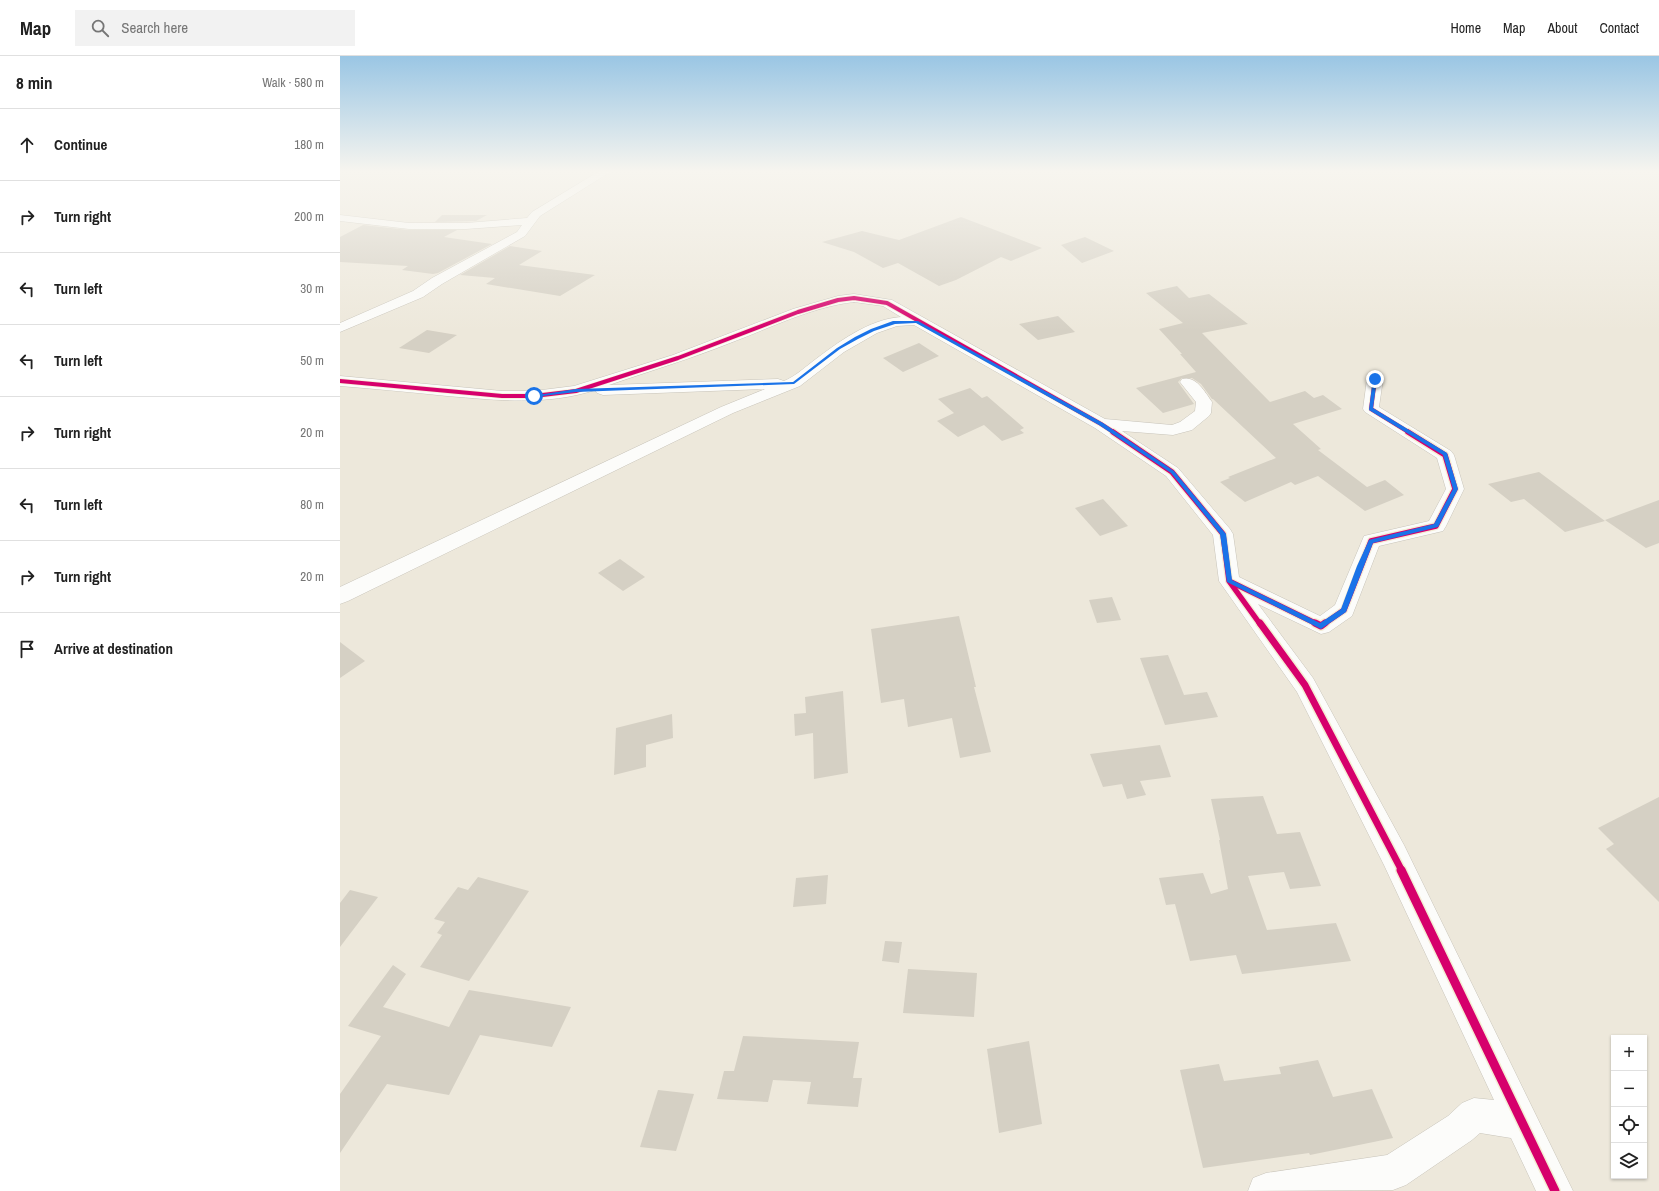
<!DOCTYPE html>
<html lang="en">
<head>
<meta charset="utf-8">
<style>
	:root { --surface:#fff; --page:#f2f2f2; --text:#222; --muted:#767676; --line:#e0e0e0 }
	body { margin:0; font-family:"Archivo Narrow",sans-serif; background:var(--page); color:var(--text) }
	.controls { position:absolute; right:12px; bottom:12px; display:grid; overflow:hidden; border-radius:0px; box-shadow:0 1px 3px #0004 }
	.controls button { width:36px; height:36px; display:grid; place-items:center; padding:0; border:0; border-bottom:1px solid var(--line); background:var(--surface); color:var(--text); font:20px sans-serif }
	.stop { position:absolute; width:12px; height:12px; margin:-9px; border:3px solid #1a73e8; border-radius:50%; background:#fff }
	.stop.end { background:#1a73e8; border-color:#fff; box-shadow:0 1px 4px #0008 }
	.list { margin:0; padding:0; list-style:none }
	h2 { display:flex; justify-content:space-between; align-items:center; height:52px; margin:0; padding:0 16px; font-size:17px }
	h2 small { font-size:13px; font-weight:400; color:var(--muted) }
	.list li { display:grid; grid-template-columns:26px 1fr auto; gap:12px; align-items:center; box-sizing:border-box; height:72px; padding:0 16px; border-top:1px solid var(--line) }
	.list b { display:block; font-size:15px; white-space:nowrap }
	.list em { font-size:13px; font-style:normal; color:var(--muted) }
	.icon { flex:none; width:22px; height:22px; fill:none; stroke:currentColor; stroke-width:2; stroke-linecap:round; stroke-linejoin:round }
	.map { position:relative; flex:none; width:1319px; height:1135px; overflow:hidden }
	header { display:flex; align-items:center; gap:24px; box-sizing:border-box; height:56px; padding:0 20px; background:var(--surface); border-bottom:1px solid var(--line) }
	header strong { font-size:19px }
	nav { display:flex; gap:22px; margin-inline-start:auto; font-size:14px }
	.search { width:280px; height:36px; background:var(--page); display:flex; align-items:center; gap:10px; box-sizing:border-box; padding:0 14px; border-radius:0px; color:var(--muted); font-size:15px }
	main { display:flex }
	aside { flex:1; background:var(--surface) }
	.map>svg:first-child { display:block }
</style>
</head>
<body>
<header>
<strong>Map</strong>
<div class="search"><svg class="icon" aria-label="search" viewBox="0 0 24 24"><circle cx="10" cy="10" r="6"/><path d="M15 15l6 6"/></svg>Search here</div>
<nav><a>Home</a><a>Map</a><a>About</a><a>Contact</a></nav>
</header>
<main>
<aside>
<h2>8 min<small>Walk · 580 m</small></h2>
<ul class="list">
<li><svg class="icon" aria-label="ahead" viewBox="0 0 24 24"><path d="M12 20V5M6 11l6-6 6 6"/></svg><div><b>Continue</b></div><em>180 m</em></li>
<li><svg class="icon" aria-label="right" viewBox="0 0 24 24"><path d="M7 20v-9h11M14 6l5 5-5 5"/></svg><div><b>Turn right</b></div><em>200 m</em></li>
<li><svg class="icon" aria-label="left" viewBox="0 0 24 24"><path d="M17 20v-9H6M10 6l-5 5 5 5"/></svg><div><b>Turn left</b></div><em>30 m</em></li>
<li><svg class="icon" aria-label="left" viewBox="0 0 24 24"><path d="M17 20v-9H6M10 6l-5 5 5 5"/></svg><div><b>Turn left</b></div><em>50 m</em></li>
<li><svg class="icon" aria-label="right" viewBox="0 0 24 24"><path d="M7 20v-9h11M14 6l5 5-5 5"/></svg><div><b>Turn right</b></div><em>20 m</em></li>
<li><svg class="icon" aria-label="left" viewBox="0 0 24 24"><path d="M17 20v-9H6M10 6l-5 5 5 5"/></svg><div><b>Turn left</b></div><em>80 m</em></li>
<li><svg class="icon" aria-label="right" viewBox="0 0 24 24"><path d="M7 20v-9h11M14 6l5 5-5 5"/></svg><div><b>Turn right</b></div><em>20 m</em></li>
<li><svg class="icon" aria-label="arrive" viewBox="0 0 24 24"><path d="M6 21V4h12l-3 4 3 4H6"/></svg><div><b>Arrive at destination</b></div></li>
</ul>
</aside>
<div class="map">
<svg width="1319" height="1135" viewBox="0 0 1319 1135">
	<rect width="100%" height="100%" fill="#ede8db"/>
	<g fill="#d5d0c4">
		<path d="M102,159H147L136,165L95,166Z"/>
		<path d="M621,161L702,192L671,205L661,201L616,224L599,230L558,207L543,212L514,196L482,186L522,175L559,184Z"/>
		<path d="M23,169L69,174H117L104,181L152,188L98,217L93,218L62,214L68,210L0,206V181Z"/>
		<path d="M745,181L774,195L742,207L721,189Z"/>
		<path d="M170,190L202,195L179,209L255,219L220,240L146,228L155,222L120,219Z"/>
		<path d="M837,230L849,242L869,238L908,268L862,277L930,346L965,335L974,342L983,339L1002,353L953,368L981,393L978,394L1027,431L1045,424L1064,439L1025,455L978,420L955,429L951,426L905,446L880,426L890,422L888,421L936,402L873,343H872L861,328L852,322H842L838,326L854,348L823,357L796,332L856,316L840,298H842L819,273L843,267L806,237Z"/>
		<path d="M718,260L735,276L698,284L679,268Z"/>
		<path d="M87,274L117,279L89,297L59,292Z"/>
		<path d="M579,287L599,300L563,316L543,302Z"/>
		<path d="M630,332L642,342L647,340L684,372L680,374L684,377L662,385L644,369L618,381L597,365L614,357L598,343Z"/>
		<path d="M1199,416L1265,465L1225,476L1184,443L1171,446L1148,428Z"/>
		<path d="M763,443L788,470L760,480L735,452Z"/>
		<path d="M1319,444V487L1306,492L1265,464Z"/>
		<path d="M280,503L305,521L283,535L258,517Z"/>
		<path d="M772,541L781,564L757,567L749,544Z"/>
		<path d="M619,560L636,631H634L651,696L620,702L612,662L568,671L564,643L541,647L531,573Z"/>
		<path d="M0,586L25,605L0,622Z"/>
		<path d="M828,599L844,639L867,636L878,661L825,669L800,602Z"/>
		<path d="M503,635L508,717L474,723L473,677L455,680L454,658L466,657L465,641Z"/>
		<path d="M332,658L333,682L306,689V711L274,719L276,672Z"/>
		<path d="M820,689L831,721L800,725L806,739L787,743L782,728L763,731L750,698Z"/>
		<path d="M923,740L937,778L960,776L981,830L950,833L944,816L908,820L927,874L996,867L1011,905L902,918L896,899L850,905L835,848L826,849L819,822L863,817L871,838L888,833L879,784H880L871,743Z"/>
		<path d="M1319,741V846L1266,793L1274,788L1258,772Z"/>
		<path d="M488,819L486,848L453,851L456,822Z"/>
		<path d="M138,821L189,835L129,925L80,911L102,879L97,877L105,866L94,863L118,831L128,834Z"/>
		<path d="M10,834L38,841L0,891V847Z"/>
		<path d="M545,885L562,886L559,907L542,905Z"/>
		<path d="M53,909L66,918L43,951L109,971L129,934L231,951L212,991L140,979L109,1039L47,1028L0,1097V1038L41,980L8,970Z"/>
		<path d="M568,913L637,917L634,961L563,957Z"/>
		<path d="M403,980L519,986L513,1022H522L518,1051L467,1048L471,1026L433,1024L428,1046L377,1043L384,1015H394Z"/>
		<path d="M689,985L702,1068L659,1077L647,993Z"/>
		<path d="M978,1004L993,1041L1032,1033L1053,1082L970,1099L969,1097L863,1112L840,1014L879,1008L884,1025L941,1018L939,1011Z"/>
		<path d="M318,1034L354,1038L336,1095L300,1091Z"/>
	</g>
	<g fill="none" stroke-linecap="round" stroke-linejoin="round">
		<defs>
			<g id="minor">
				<path d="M258,116H270L200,160L185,180L102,228L83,241L0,276V267L73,235L92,222L177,176L182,169L126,173H69L0,165V159L69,167H126L187,162L192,156Z"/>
				<path d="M514,238L552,244L765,363L832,369L840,366L855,355L856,346L840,326L842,323C856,319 865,336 872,346L871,357L869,360L852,374L833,379L782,375L838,412L890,473L893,478L899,521L980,560L995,549L1024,480L1089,465L1106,433L1097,402L1025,356L1023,353L1027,323L1029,320L1035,318L1041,320L1043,323L1039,351L1111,395L1114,399L1124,433L1106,470L1103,475L1039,490L1012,560L989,576L981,578L918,548L973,622L1064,789L1233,1135H1196L1171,1082L1140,1077L1132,1084L1066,1129L1053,1134L908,1135L913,1122L926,1117L1047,1099L1108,1060L1122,1047L1134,1042L1154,1044L1044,809L957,636L879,525L873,479L826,420L755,372L574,269L557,270L537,277L504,296L460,330L393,357L8,545L0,548V531L381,351L425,333L263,339L257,337L255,334C207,350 156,344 107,340C71,336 36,333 0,330V320L162,335H194L234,330L333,299L453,253L498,240ZM514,246L543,250L561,261C529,263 497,287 472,306C463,313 454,321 444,325L438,323L269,329C310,315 350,303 390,287C430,272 471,251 514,246Z"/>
			</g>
		</defs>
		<use href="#minor" stroke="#c8c4ba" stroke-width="1"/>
		<use href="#minor" fill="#fcfcfa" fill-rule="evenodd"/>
		<defs>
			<g id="cycleway-far3">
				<path d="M1035,323L1031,353L1070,377"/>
				<path d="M0,325L162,340H194L236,335L338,302L458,256L498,244L514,242L547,247L761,368L775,377"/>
			</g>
			<g id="cycleway-far2">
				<path d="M773,376L832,416L883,478L889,525L920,568"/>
				<path d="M891,526L977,568"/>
				<path d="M984,568L1004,554L1031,485L1096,470L1115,433L1105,399L1068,376"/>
			</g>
			<g id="cycleway-far1">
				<path d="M920,567L965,629L1062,815"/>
				<path d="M975,567L981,570L985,567"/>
			</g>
			<path id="cycleway" d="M1061,814L1215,1135"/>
		</defs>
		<use href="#cycleway-far3" stroke="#f4ecd4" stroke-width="5.5"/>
		<use href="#cycleway-far2" stroke="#f4ecd4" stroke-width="8"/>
		<use href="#cycleway-far1" stroke="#f4ecd4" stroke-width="10"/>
		<use href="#cycleway" stroke="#f4ecd4" stroke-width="12"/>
		<use href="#cycleway-far3" stroke="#d6006c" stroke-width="4"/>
		<use href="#cycleway-far2" stroke="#d6006c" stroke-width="5.5"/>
		<use href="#cycleway-far1" stroke="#d6006c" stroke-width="7"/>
		<use href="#cycleway" stroke="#d6006c" stroke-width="9"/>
	</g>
	<linearGradient id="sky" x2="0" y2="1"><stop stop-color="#9ac6e4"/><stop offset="0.42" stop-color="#f7f5ef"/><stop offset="1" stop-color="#f7f5ef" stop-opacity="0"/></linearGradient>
	<rect width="1319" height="275" fill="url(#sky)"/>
	<path fill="#1a73e8" d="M553,265H578L763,367L834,415L886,478L892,524L980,567L1001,553L1017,510L1029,484L1094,468L1113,433L1103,399L1029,354L1033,322L1037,323L1033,352L1107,397L1118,433L1098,471L1033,487L1006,556L981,573L887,526L880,478L831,417L759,369L576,267L555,268L534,275L518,283L500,293L454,328L236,336L194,341L192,340L236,333L453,326L497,292L515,281L531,273Z"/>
</svg>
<div class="controls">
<button>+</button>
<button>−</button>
<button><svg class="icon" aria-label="locate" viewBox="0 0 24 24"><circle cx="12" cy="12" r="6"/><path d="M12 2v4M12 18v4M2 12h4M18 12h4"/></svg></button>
<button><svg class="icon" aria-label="layers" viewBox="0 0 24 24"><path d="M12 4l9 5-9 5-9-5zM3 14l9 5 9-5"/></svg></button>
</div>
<div class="stop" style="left:194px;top:340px"></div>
<div class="stop end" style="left:1035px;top:323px"></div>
</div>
</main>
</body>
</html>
